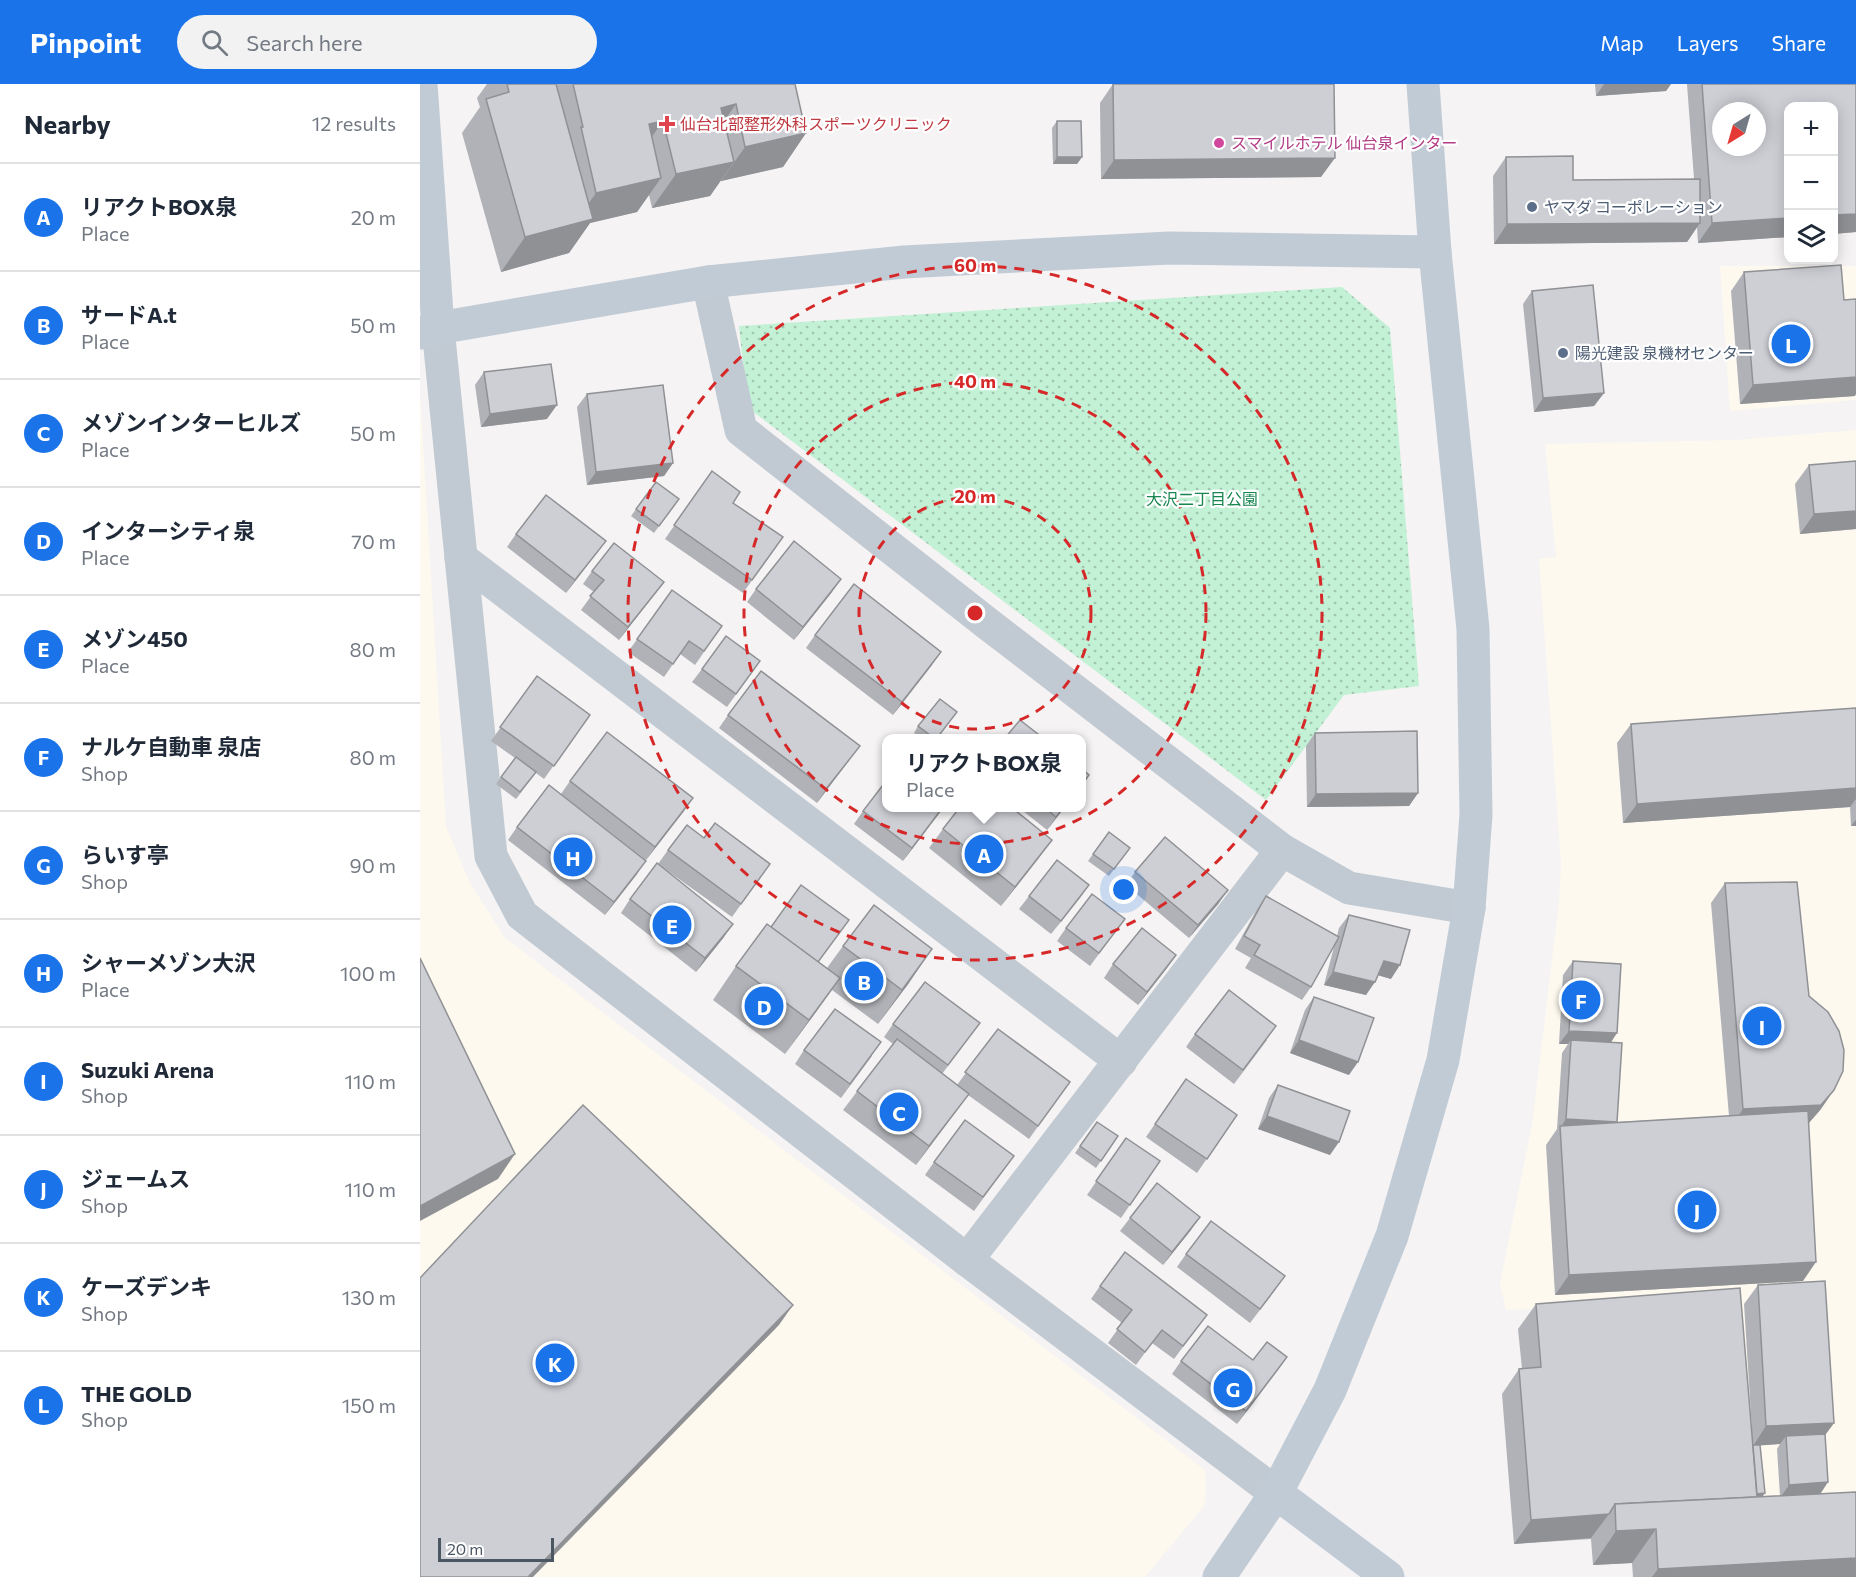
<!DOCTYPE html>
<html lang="en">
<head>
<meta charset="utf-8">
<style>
	:root { --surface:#fff; --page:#f2f2f3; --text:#1f2937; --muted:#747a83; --line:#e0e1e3; --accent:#1a73e8 }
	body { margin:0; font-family:Commissioner,"Noto Sans JP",sans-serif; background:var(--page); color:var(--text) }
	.controls { position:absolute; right:18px; top:18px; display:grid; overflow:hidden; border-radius:12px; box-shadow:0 3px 15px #0003 }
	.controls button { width:54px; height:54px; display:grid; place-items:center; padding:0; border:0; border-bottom:2px solid var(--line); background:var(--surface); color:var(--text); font:30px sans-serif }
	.compass { position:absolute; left:1292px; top:18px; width:54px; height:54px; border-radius:50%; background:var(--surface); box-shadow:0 3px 15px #0003; rotate:217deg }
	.scale { position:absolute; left:18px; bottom:15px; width:116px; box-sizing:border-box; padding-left:6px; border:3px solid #4a5661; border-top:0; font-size:16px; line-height:21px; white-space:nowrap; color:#4a5661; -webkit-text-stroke:4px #fff; paint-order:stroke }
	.you { position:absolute; left:704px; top:806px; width:21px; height:21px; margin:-15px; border:4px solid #fff; border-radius:50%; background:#1a73e8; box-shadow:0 0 0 9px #1a73e833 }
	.badge { display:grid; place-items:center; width:39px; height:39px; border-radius:50%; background:var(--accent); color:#fff; font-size:20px; font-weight:700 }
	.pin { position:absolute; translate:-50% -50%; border:3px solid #fff; box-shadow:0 2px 6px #0006 }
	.popup { position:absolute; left:462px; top:650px; width:204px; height:78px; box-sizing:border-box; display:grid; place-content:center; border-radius:12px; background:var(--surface); filter:drop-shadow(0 2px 4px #0005); font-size:20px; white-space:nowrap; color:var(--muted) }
	.popup b { font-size:22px; color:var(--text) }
	.popup::after { content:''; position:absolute; left:50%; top:100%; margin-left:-12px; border:12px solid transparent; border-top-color:var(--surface) }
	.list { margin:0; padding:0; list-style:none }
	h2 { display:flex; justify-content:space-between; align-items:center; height:78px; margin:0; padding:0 24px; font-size:26px }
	h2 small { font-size:20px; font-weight:400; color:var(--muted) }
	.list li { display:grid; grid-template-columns:39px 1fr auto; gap:18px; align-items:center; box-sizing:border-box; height:108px; padding:0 24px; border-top:2px solid var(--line) }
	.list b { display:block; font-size:22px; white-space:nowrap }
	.list p { margin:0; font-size:20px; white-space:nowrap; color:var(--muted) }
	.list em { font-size:20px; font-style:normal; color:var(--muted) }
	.icon { flex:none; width:33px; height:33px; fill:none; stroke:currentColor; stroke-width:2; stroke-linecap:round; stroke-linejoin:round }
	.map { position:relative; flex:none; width:1436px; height:1493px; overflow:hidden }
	header { display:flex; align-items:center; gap:36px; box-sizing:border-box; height:84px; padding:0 30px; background:var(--accent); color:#fff }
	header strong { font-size:28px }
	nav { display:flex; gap:33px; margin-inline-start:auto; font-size:21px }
	.search { width:420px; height:54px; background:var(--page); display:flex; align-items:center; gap:15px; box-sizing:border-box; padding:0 21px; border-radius:33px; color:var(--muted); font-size:22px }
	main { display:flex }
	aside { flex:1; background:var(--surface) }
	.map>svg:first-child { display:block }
</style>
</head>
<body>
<header>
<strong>Pinpoint</strong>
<div class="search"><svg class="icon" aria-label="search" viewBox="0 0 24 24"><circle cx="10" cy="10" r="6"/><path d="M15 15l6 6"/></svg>Search here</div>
<nav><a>Map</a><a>Layers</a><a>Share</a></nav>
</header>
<main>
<aside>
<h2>Nearby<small>12 results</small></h2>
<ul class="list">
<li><span class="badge">A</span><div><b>リアクトBOX泉</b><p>Place</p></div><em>20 m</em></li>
<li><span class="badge">B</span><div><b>サードA.t</b><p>Place</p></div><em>50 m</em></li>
<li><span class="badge">C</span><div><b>メゾンインターヒルズ</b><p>Place</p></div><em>50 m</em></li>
<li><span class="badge">D</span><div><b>インターシティ泉</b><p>Place</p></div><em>70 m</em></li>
<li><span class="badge">E</span><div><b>メゾン450</b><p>Place</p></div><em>80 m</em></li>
<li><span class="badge">F</span><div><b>ナルケ自動車 泉店</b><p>Shop</p></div><em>80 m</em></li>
<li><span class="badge">G</span><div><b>らいす亭</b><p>Shop</p></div><em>90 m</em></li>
<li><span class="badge">H</span><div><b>シャーメゾン大沢</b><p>Place</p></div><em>100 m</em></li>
<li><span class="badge">I</span><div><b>Suzuki Arena</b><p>Shop</p></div><em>110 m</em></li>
<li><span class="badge">J</span><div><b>ジェームス</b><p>Shop</p></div><em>110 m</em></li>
<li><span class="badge">K</span><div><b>ケーズデンキ</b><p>Shop</p></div><em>130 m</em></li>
<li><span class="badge">L</span><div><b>THE GOLD</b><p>Shop</p></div><em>150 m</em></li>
</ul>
</aside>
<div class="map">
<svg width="1436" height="1493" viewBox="0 0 1436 1493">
	<defs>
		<pattern id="park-dots" width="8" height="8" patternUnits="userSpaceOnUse" patternTransform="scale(1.5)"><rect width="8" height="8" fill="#c3f1d5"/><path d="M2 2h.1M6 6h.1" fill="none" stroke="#a0c6b0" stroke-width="1.8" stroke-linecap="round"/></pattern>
	</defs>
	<rect width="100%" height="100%" fill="#f5f3f3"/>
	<g fill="#fdf9ef">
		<path d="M1300,182H1436V316L1310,327Z"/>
		<path d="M0,309L26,743L50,799L85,854L785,1386L786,1409L784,1422L725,1493H0Z"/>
		<path d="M1436,346V1431L1324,1439L1310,1218L1086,1226L1080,1199L1112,1041L1139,818L1141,780L1119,475L1136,473L1125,360L1315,356Z"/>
	</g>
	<path fill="url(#park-dots)" d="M922,203L970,244L999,602L924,611L846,716L328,324L319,242Z"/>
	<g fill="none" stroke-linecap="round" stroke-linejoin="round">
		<g stroke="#c1cad2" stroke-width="33">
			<path d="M288,198L321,346L568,540L862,766L929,804L1049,824"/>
			<path d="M18,244L71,772L102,831L547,1176L856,1409"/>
			<path d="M41,474L701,977"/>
			<path d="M547,1176L862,766"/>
		</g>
		<g stroke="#c1cbd6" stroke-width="33">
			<path d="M1,0L18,244"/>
			<path d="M0,249L18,244L288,198L484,178L749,164L1015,168"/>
			<path d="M856,1409L968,1493"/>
			<path d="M799,1493L856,1409L910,1306L972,1152L1023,976L1049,824L1056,731L1053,545L1015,168L1003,0"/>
		</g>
	</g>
	<g fill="#b0b2b7" fill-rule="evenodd">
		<path d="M67,0H375L386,49L363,83L301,97V96L290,112L232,124L229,111L217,128L170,139L149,169L81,188L42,49L60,23L57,14Z"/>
		<path d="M693,0H914L901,93L681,95L680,19Z"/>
		<path d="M1175,0H1251L1246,7L1176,12Z"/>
		<path d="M1267,0H1436V148L1413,150V22L1368,153L1278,159L1277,143L1267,158L1074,160L1073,92L1086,73L1153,96L1274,95Z"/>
		<path d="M637,37L662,73L657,80H633L632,44Z"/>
		<path d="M1324,188L1424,216L1435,312L1320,320L1311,207Z"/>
		<path d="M1112,207L1184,309L1174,322L1114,328L1103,220Z"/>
		<path d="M64,288L127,335L61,343L55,301Z"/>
		<path d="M167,310L253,379L244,392L167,401L157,323Z"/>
		<path d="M1436,377V445L1380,450L1375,400L1389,381Z"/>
		<path d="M292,387L313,419L363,453L323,509L245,455Z"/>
		<path d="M236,398L259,415L234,449L211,432Z"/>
		<path d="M96,450L176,470L146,509L87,463Z"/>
		<path d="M172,487L244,498L199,556L161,526L174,508L163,500Z"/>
		<path d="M336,505L412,508L374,556L327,518Z"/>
		<path d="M252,506L302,542L275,581L260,570L244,593L208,568Z"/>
		<path d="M395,551L512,581L473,631L386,564Z"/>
		<path d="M340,577L307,623L272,598L282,585Z"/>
		<path d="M117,592L170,631L124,695L116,689L96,715L76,700L95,674L71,657Z"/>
		<path d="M1436,624V742H1431L1430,723L1203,739L1197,659L1211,640Z"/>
		<path d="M308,631L430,675L397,719L299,644Z"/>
		<path d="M498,642L517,654H501L494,649Z"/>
		<path d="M895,649L998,709L989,722L887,723L886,662Z"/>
		<path d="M150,697L264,727L226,776L141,710Z"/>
		<path d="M466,723H524L483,777L434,740L443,727Z"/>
		<path d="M598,723H645L627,746Z"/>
		<path d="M97,743L217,790L185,831L88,756Z"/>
		<path d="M523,745L618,775L581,822L509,764Z"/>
		<path d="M689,748L710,764L689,792L668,777Z"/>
		<path d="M284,754L350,780L312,833L238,780L248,766Z"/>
		<path d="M715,788L799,819L769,854L706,801Z"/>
		<path d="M1305,799L1401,1025L1388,1040L1383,1197L1135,1211L1126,1061L1137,1045L1142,969L1148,960H1139L1143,891L1153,877L1191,958L1197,1038L1309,1032L1291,819Z"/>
		<path d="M669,801L631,850L599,825L609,812Z"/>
		<path d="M846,812L917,852L919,844L929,831L971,895L958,891L946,911L904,901L915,859L891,903L882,916L825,884L831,874L815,865L837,825Z"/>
		<path d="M210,815L304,853L276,888L201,829Z"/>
		<path d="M705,835L670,882L637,857L646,844Z"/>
		<path d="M423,862L489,899L458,940L412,906L365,970L293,916L316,882L399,878L407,884Z"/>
		<path d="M693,880L747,884L718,921L684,894Z"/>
		<path d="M894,913L929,991L870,969L885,926Z"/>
		<path d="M560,939L522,990L537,1001L578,945L650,998L609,1055L548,1011L496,1081L423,1026L473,960L464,953L473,940Z"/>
		<path d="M775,950L847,956L814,1000L766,963Z"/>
		<path d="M384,966L452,972L421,1014L375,980Z"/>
		<path d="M766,995L817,1031L777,1089L726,1053Z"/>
		<path d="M858,1001L910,1071L838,1045L849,1014Z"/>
		<path d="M677,1038L698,1052L676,1084L655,1069Z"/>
		<path d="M706,1054L740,1077L701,1134L667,1111Z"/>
		<path d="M594,1072L554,1127L505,1091L514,1078Z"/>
		<path d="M710,1134L771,1146L743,1181L700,1147Z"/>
		<path d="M766,1170L856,1205L830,1239L757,1183Z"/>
		<path d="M1338,1201L1414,1339L1405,1351L1408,1398L1400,1409L1436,1493H1213L1212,1479L1173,1481L1171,1455L1094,1460L1082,1310L1099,1285H1102L1098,1245L1116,1220L1332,1347L1324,1220ZM1360,1360L1357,1365L1360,1412L1342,1413L1340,1361Z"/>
		<path d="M680,1202L787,1231L754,1275L732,1259L716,1281L688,1259L702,1239L671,1215Z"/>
		<path d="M867,1273L817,1340L752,1290L761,1277L833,1276Z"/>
	</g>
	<g fill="#909195">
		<path d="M1184,0H1251L1246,7L1176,12Z"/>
		<path d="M316,20L292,54L301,24Z"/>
		<path d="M243,37L219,71L229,40Z"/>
		<path d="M386,49L363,83L301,97L325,63Z"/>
		<path d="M637,73H662L657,80H633Z"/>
		<path d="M915,74L901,93L681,95L694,76Z"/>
		<path d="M314,78L290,112L232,124L256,90Z"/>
		<path d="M241,94L217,128L170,139L149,169L81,188L105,153L154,140L176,109Z"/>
		<path d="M1436,130V148L1413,150V131Z"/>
		<path d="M1368,134V153L1278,159L1292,139Z"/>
		<path d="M1280,139L1267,158L1074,160L1087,140Z"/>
		<path d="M1436,293V310L1435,312L1320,320L1333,301Z"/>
		<path d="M1184,309L1174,322L1114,328L1123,314Z"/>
		<path d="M137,321L127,335L61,343L70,330Z"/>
		<path d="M253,379L244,392L167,401L176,388Z"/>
		<path d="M1436,427V445L1380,450L1394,430Z"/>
		<path d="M186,457L146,509L155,496Z"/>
		<path d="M421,495L412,508L374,556L383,543Z"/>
		<path d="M244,498L234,511L199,556L208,543Z"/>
		<path d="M521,568L512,581L473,631L482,618Z"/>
		<path d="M440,662L430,675L397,719L406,705Z"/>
		<path d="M1436,704V715L1430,723L1203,739L1217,720Z"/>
		<path d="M998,709L989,722L887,723L896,710Z"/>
		<path d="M273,714L264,727L226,776L235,763Z"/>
		<path d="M523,723H524L483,777L492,764Z"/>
		<path d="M644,723H645L627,746L636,733Z"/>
		<path d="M1436,736V742H1431Z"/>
		<path d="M632,756L618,775L581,822L595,803Z"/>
		<path d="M226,777L217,790L185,831L194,818Z"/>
		<path d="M669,801L660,814L631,850L641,837Z"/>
		<path d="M808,806L799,819L769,854L778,841Z"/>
		<path d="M313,840L304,853L276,888L285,874Z"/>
		<path d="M512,865L489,899L458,940L482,906Z"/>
		<path d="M756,871L747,884L718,921L727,908Z"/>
		<path d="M964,877L980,881L971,895L954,890Z"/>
		<path d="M913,888L955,898L946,911L904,901Z"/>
		<path d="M420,894L396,928L365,970L389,936Z"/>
		<path d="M1149,947L1197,949L1188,963L1151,956L1148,960H1139Z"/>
		<path d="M879,956L938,978L929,991L870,969Z"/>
		<path d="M1414,1006L1401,1025L1388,1040L1310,1044L1323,1025Z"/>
		<path d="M549,1010L535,1029L496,1081L509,1062Z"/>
		<path d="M847,1032L919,1058L910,1071L838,1045Z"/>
		<path d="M1146,1035L1197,1038L1140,1044Z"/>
		<path d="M95,1070L78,1095L0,1137V1122Z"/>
		<path d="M780,1133L771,1146L743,1181L752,1168Z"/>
		<path d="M1396,1178L1383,1197L1135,1211L1149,1191Z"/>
		<path d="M373,1221L359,1241L113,1493H108Z"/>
		<path d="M867,1273L858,1286L817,1340L826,1327Z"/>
		<path d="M1414,1339L1400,1358L1366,1352L1360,1360L1333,1362L1346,1342Z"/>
		<path d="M1408,1398L1399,1412L1360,1414L1369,1401Z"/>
		<path d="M1345,1409L1340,1416L1330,1411Z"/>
		<path d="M1189,1430L1171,1454L1094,1460L1111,1436Z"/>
		<path d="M1236,1445L1212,1479L1173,1481L1196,1447Z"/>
		<path d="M1436,1474V1493H1232L1238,1485Z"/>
	</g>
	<g fill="#cdcfd5" stroke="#909195" stroke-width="1.5" fill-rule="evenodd">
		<path d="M87,0H136L173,135L105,153L66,15L89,8Z"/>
		<path d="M153,0H375L386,49L325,63L316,20L301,24L314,78L256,90L243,37L229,40L241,94L176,109L161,43H163Z"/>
		<path d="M693,0H914L915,74L694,76Z"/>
		<path d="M1282,0H1436V130L1413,131V22H1368V134L1292,139ZM1301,27H1337V63H1301Z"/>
		<path d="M637,37H661L662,73H637Z"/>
		<path d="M1153,72V96L1280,95V139L1087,140L1086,73Z"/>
		<path d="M1421,181L1424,216L1436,215V293L1333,301L1324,188Z"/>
		<path d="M1173,201L1184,309L1123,314L1112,207Z"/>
		<path d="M131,280L137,321L70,330L64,288Z"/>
		<path d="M243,301L253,379L176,388L167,310Z"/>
		<path d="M1436,377V427L1394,430L1389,381Z"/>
		<path d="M292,387L320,408L313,419L363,453L332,496L254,441Z"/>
		<path d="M236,398L259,415L239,442L216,425Z"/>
		<path d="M126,411L186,457L155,496L96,450Z"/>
		<path d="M374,457L421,495L383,543L336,505Z"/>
		<path d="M194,459L244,498L208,543L170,512L184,496L172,487Z"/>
		<path d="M434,500L521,568L482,618L395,551Z"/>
		<path d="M252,506L302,542L284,567L269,557L253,580L217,555Z"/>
		<path d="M306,552L340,577L316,610L282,585Z"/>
		<path d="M341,587L440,662L406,705L308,631Z"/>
		<path d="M117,592L170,631L134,682L80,643Z"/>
		<path d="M520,615L537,628L517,654H514L498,642Z"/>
		<path d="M1436,624V704L1217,720L1211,640Z"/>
		<path d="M600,636L623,654H585Z"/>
		<path d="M997,647L998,709L896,710L895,649Z"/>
		<path d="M187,648L273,714L235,763L150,697Z"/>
		<path d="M96,673L116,688L100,708L81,693Z"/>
		<path d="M662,685L669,691L662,701Z"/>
		<path d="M466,697V723H523L492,764L443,727Z"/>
		<path d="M129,701L226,777L194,818L97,743Z"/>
		<path d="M540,723H591L632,756L595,803L523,745Z"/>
		<path d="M624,723H644L636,733Z"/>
		<path d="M295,739L350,780L321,820L248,766L267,741L284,754Z"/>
		<path d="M689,748L710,764L694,785L673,770Z"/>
		<path d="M745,753L808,806L778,841L715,788Z"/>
		<path d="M637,776L669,801L641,837L609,812Z"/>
		<path d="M237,779L313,840L285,874L210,815Z"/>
		<path d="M1377,798L1389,912L1408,928L1419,947L1424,966L1423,987L1414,1006L1401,1021L1323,1025L1305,799Z"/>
		<path d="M381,801L429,836L398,878L351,843Z"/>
		<path d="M672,810L705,835L679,869L646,844Z"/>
		<path d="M846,812L919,853L891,903L834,871L840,861L824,852Z"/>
		<path d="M454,821L512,865L482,906L423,862Z"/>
		<path d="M929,831L990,846L980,881L964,877L955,898L913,888Z"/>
		<path d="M347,840L420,894L389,936L316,882Z"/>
		<path d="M722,844L756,871L727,908L693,880Z"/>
		<path d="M0,874L95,1070L0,1122Z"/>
		<path d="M1153,877L1201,880L1197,949L1149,947Z"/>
		<path d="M505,898L560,939L528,981L473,940Z"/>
		<path d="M809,906L856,942L823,986L775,950Z"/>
		<path d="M894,913L954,934L938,978L879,956Z"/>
		<path d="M415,925L461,958L430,1000L384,966Z"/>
		<path d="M578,945L650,998L618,1042L545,988Z"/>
		<path d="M477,955L549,1010L509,1062L437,1007Z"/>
		<path d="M1151,956L1202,959L1197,1038L1146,1035Z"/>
		<path d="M766,995L817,1031L787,1075L735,1040Z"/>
		<path d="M858,1001L930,1027L919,1058L847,1032Z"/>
		<path d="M163,1021L373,1221L108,1493H1L0,1492V1194Z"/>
		<path d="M1388,1027L1396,1178L1149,1191L1140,1042Z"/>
		<path d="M545,1036L594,1072L563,1113L514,1078Z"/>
		<path d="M677,1038L698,1052L681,1077L660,1062Z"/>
		<path d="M706,1054L740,1077L710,1121L676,1097Z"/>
		<path d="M737,1099L780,1133L752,1168L710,1134Z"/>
		<path d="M791,1137L865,1192L840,1225L766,1170Z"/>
		<path d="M705,1168L787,1231L763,1262L742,1246L725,1268L697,1245L712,1226L680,1202Z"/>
		<path d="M1405,1197L1414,1339L1346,1342L1338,1201Z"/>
		<path d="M1320,1204L1337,1413L1195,1420L1189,1430L1111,1436L1099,1285L1121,1283L1116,1220Z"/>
		<path d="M788,1242L833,1276L847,1258L867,1273L826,1327L761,1277Z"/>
		<path d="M1405,1350L1408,1398L1369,1401L1366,1352Z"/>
		<path d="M1333,1361H1340L1345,1409L1337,1410Z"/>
		<path d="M1436,1408V1474L1238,1485L1236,1445L1196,1447L1195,1420Z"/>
	</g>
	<g fill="none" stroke="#d62828" stroke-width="3" stroke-dasharray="10 8">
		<circle cx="555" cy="529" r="116"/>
		<circle cx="555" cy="529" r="231"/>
		<circle cx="555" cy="529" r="347"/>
	</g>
	<path fill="#e0444e" stroke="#fff" stroke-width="2" d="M244 31h6v6h6v6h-6v6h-6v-6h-6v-6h6z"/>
	<circle fill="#d1479c" stroke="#fff" stroke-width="2" cx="799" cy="59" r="6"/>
	<g fill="#5c6f8a" stroke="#fff" stroke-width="2">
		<circle cx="1112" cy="123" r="6"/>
		<circle cx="1143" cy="269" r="6"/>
	</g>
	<g text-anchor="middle" stroke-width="4.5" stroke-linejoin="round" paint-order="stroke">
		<g font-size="16" fill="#be3a42" stroke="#fff" text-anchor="start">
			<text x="260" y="46">仙台北部整形外科スポーツクリニック</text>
		</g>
		<g font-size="16" fill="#b23c85" stroke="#fff" text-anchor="start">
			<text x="811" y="65">スマイルホテル 仙台泉インター</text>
		</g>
		<g font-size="16" fill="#4e5e75" stroke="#fff" text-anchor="start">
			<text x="1124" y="129">ヤマダ コーポレーション</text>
			<text x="1155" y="275">陽光建設 泉機材センター</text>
		</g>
		<g font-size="16" fill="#17864f" stroke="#fff">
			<text x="782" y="421">大沢二丁目公園</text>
		</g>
	</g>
	<circle cx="555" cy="529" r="9" fill="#d62828" stroke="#fff" stroke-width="3"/>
	<g font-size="18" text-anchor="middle" font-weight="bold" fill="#d62828" stroke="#fff" stroke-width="4.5" stroke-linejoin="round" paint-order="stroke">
		<text x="555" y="188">60 m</text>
		<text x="555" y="304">40 m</text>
		<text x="555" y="419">20 m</text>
	</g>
</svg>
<div class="controls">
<button>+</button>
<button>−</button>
<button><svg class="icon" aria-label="layers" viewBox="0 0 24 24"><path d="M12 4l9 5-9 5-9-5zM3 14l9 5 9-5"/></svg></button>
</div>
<svg class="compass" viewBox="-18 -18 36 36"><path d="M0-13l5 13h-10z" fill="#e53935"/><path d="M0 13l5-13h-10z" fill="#747a83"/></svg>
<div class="scale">20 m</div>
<div class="you"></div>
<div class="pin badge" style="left:564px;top:770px">A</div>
<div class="popup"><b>リアクトBOX泉</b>Place</div>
<div class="pin badge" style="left:444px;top:897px">B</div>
<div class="pin badge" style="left:479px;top:1028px">C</div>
<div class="pin badge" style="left:344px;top:922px">D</div>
<div class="pin badge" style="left:252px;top:841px">E</div>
<div class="pin badge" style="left:1161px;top:916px">F</div>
<div class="pin badge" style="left:813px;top:1304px">G</div>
<div class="pin badge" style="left:153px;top:773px">H</div>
<div class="pin badge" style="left:1342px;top:942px">I</div>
<div class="pin badge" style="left:1277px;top:1126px">J</div>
<div class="pin badge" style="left:135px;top:1279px">K</div>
<div class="pin badge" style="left:1371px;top:260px">L</div>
</div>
</main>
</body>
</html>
